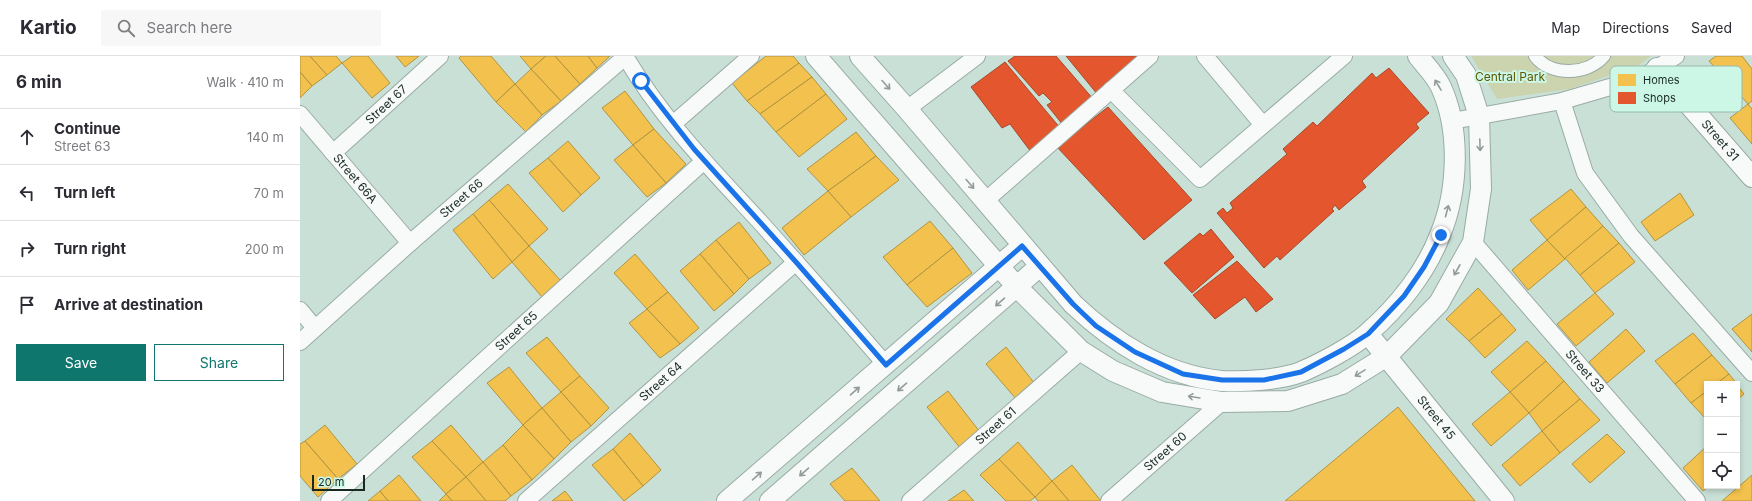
<!DOCTYPE html>
<html lang="en">
<head>
<meta charset="utf-8">
<style>
	:root { --surface:#fff; --page:#f7f7f7; --text:#2b2b33; --muted:#7c7c81; --line:#e1e1e2; --accent:#0f766e }
	body { margin:0; font-family:Inter,sans-serif; background:var(--page); color:var(--text) }
	.controls { position:absolute; right:12px; bottom:12px; display:grid; overflow:hidden; border-radius:0px; box-shadow:0 2px 6px #0003 }
	.controls button { width:36px; height:36px; display:grid; place-items:center; padding:0; border:0; border-bottom:1px solid var(--line); background:var(--surface); color:var(--text); font:20px sans-serif }
	.scale { position:absolute; left:12px; bottom:10px; width:53px; box-sizing:border-box; padding-left:4px; border:2px solid #192a24; border-top:0; font-size:11px; line-height:14px; white-space:nowrap; color:#192a24; -webkit-text-stroke:3px #ccf7e7; paint-order:stroke }
	.stop { position:absolute; width:12px; height:12px; margin:-9px; border:3px solid #1a73e8; border-radius:50%; background:#fff }
	.stop.end { background:#1a73e8; border-color:#fff; box-shadow:0 1px 4px #0008 }
	.list { margin:0; padding:0; list-style:none }
	h2 { display:flex; justify-content:space-between; align-items:center; height:52px; margin:0; padding:0 16px; font-size:17px }
	h2 small { font-size:13px; font-weight:400; color:var(--muted) }
	.list li { display:grid; grid-template-columns:26px 1fr auto; gap:12px; align-items:center; box-sizing:border-box; height:56px; padding:0 16px; border-top:1px solid var(--line) }
	.list b { display:block; font-size:15px; white-space:nowrap }
	.list p { margin:0; font-size:13px; white-space:nowrap; color:var(--muted) }
	.list em { font-size:13px; font-style:normal; color:var(--muted) }
	.actions { display:flex; gap:8px; padding:12px 16px }
	.actions a { flex:1; padding:9px 0; border:1px solid var(--accent); border-radius:0px; text-align:center; font-size:14px; color:var(--accent) }
	.actions .main { background:var(--accent); color:#fff }
	.icon { flex:none; width:22px; height:22px; fill:none; stroke:currentColor; stroke-width:2; stroke-linecap:round; stroke-linejoin:round }
	.map { position:relative; flex:none; width:1452px; height:445px; overflow:hidden }
	header { display:flex; align-items:center; gap:24px; box-sizing:border-box; height:56px; padding:0 20px; background:var(--surface); border-bottom:1px solid var(--line) }
	header strong { font-size:19px }
	nav { display:flex; gap:22px; margin-inline-start:auto; font-size:14px }
	.search { width:280px; height:36px; background:var(--page); display:flex; align-items:center; gap:10px; box-sizing:border-box; padding:0 14px; border-radius:0px; color:var(--muted); font-size:15px }
	main { display:flex }
	aside { flex:1; background:var(--surface) }
	.map>svg:first-child { display:block }
</style>
</head>
<body>
<header>
<strong>Kartio</strong>
<div class="search"><svg class="icon" aria-label="search" viewBox="0 0 24 24"><circle cx="10" cy="10" r="6"/><path d="M15 15l6 6"/></svg>Search here</div>
<nav><a>Map</a><a>Directions</a><a>Saved</a></nav>
</header>
<main>
<aside>
<h2>6 min<small>Walk · 410 m</small></h2>
<ul class="list">
<li><svg class="icon" aria-label="ahead" viewBox="0 0 24 24"><path d="M12 20V5M6 11l6-6 6 6"/></svg><div><b>Continue</b><p>Street 63</p></div><em>140 m</em></li>
<li><svg class="icon" aria-label="left" viewBox="0 0 24 24"><path d="M17 20v-9H6M10 6l-5 5 5 5"/></svg><div><b>Turn left</b></div><em>70 m</em></li>
<li><svg class="icon" aria-label="right" viewBox="0 0 24 24"><path d="M7 20v-9h11M14 6l5 5-5 5"/></svg><div><b>Turn right</b></div><em>200 m</em></li>
<li><svg class="icon" aria-label="arrive" viewBox="0 0 24 24"><path d="M6 21V4h12l-3 4 3 4H6"/></svg><div><b>Arrive at destination</b></div></li>
</ul>
<div class="actions"><a class="main">Save</a><a>Share</a></div>
</aside>
<div class="map">
<svg width="1452" height="445" viewBox="0 0 1452 445">
	<rect width="100%" height="100%" fill="#c9e0d7"/>
	<path fill="#cbd3af" d="M1171,0H1351L1339,9L1270,33L1197,43Z"/>
	<g fill="#f2c14e" stroke="#b19441">
		<path d="M0,0H10L27,19L12,30L0,16Z"/>
		<path d="M10,0H36L42,7L27,19Z"/>
		<path d="M52,0H68L90,27L72,42L42,7Z"/>
		<path d="M96,0H119L105,11Z"/>
		<path d="M161,0H191L215,28L196,46L159,2Z"/>
		<path d="M220,0H246L231,13Z"/>
		<path d="M246,0H255L280,28L261,45L231,13Z"/>
		<path d="M255,0H288L297,12L280,28Z"/>
		<path d="M288,0H310L297,12Z"/>
		<path d="M466,0H493L499,7L447,45L432,27Z"/>
		<path d="M1416,0H1442L1452,13V45L1448,48L1409,5Z"/>
		<path d="M499,7L512,21L460,58L447,45Z"/>
		<path d="M231,13L261,45L242,59L215,28Z"/>
		<path d="M0,16L12,30L0,42Z"/>
		<path d="M512,21L526,38L476,76L460,58Z"/>
		<path d="M215,28L242,59L226,76L196,46Z"/>
		<path d="M325,35L354,73L333,89L302,52Z"/>
		<path d="M526,38L547,63L499,101L476,76Z"/>
		<path d="M1448,48L1452,53V88L1430,62Z"/>
		<path d="M354,73L386,108L366,127L333,89Z"/>
		<path d="M556,76L576,100L528,135L507,113Z"/>
		<path d="M268,85L300,122L281,139L248,102Z"/>
		<path d="M333,89L366,127L347,141L314,104Z"/>
		<path d="M576,100L599,124L551,161L528,135Z"/>
		<path d="M248,102L281,139L263,156L229,117Z"/>
		<path d="M208,128L248,173L229,190L189,144Z"/>
		<path d="M1271,133L1286,151L1247,184L1230,164Z"/>
		<path d="M528,135L551,161L504,199L482,172Z"/>
		<path d="M1380,137L1394,159L1355,185L1341,166Z"/>
		<path d="M189,144L229,190L212,206L173,158Z"/>
		<path d="M1286,151L1303,170L1265,203L1247,184Z"/>
		<path d="M173,158L212,206L193,223L153,174Z"/>
		<path d="M630,165L653,192L607,229L583,201Z"/>
		<path d="M439,166L471,207L449,223L416,184Z"/>
		<path d="M1303,170L1319,187L1280,219L1265,202Z"/>
		<path d="M416,184L449,223L434,238L400,198Z"/>
		<path d="M1247,184L1265,203L1228,234L1212,214Z"/>
		<path d="M1319,187L1335,206L1295,237L1280,219Z"/>
		<path d="M229,190L261,225L242,241L212,206Z"/>
		<path d="M653,192L672,217L627,251L607,229Z"/>
		<path d="M335,198L368,236L347,253L314,217Z"/>
		<path d="M400,198L434,238L414,255L380,215Z"/>
		<path d="M1178,232L1202,258L1169,285L1146,263Z"/>
		<path d="M368,236L399,272L380,288L347,253Z"/>
		<path d="M1295,237L1314,258L1276,290L1257,268Z"/>
		<path d="M347,253L380,288L360,302L329,267Z"/>
		<path d="M1202,258L1216,274L1185,302L1169,285Z"/>
		<path d="M1452,258V296L1432,273Z"/>
		<path d="M1326,273L1345,295L1307,327L1289,306Z"/>
		<path d="M1393,277L1412,299L1375,328L1355,305Z"/>
		<path d="M247,281L280,320L261,336L226,297Z"/>
		<path d="M1227,285L1246,305L1210,336L1191,316Z"/>
		<path d="M706,291L735,328L717,344L686,308Z"/>
		<path d="M1412,299L1429,318L1416,328H1407V335L1391,347L1375,328Z"/>
		<path d="M1246,305L1264,325L1229,357L1210,336Z"/>
		<path d="M209,311L242,352L223,369L187,327Z"/>
		<path d="M1429,318L1437,328H1416Z"/>
		<path d="M280,320L309,352L291,370L261,336Z"/>
		<path d="M1264,325L1280,343L1242,375L1229,357Z"/>
		<path d="M1437,329L1444,338L1437,344Z"/>
		<path d="M648,335L680,376L661,393L627,351Z"/>
		<path d="M1407,335V364L1391,347Z"/>
		<path d="M261,336L291,370L271,386L242,352Z"/>
		<path d="M1210,336L1229,357L1191,390L1172,368Z"/>
		<path d="M1280,343L1300,364L1260,397L1242,375Z"/>
		<path d="M1098,351L1175,445H985Z"/>
		<path d="M242,352L271,386L254,403L223,369Z"/>
		<path d="M25,369L57,408L38,423L5,385Z"/>
		<path d="M151,369L183,406L166,421L132,385Z"/>
		<path d="M223,369L254,403L232,424L203,389Z"/>
		<path d="M1242,375L1260,397L1220,430L1202,409Z"/>
		<path d="M330,377L361,414L343,430L313,393Z"/>
		<path d="M1307,378L1325,396L1290,427L1272,408Z"/>
		<path d="M5,385L38,423L18,441L0,420V388Z"/>
		<path d="M132,385L166,421L146,438L112,401Z"/>
		<path d="M718,386L752,425L735,441L699,403Z"/>
		<path d="M203,389L232,424L211,440L183,406Z"/>
		<path d="M1407,390V430H1410L1403,435L1383,412Z"/>
		<path d="M313,393L343,430L324,445L292,409Z"/>
		<path d="M699,403L735,441L730,445H706L680,419Z"/>
		<path d="M183,406L211,440L205,445H186L166,421Z"/>
		<path d="M772,409L801,445H769L752,425Z"/>
		<path d="M552,412L580,445H545L530,428Z"/>
		<path d="M99,419L121,445H88L80,435Z"/>
		<path d="M1452,419V445H1422Z"/>
		<path d="M166,421L186,445H152L146,438Z"/>
		<path d="M752,425L769,445H738L735,441Z"/>
		<path d="M664,434L674,445H648Z"/>
		<path d="M80,435L88,445H68Z"/>
		<path d="M265,435L273,445H252Z"/>
		<path d="M146,438L152,445H139Z"/>
	</g>
	<g fill="#e4572e" stroke="#a74a2b">
		<path d="M715,0H756L794,44L763,69L747,49L752,46L743,37L739,40L708,5Z"/>
		<path d="M766,0H841L798,39Z"/>
		<path d="M705,6L761,73L731,96L710,68L702,72L671,31Z"/>
		<path d="M1089,12L1129,57L1116,68L1119,72L1062,125L1066,131L1039,154L1035,149L1032,153L1034,155L980,204L977,200L964,212L917,157L923,152L927,157L933,152L930,147L987,98L983,93L1013,66L1017,70L1072,17L1076,22Z"/>
		<path d="M808,51L892,144L844,184L757,91Z"/>
		<path d="M911,173L934,201L892,237L864,207L900,177L903,180Z"/>
		<path d="M937,205L973,243L956,256L945,241L915,263L893,239Z"/>
	</g>
	<g fill="none" stroke-linecap="round" stroke-linejoin="round">
		<defs>
			<path id="pedestrian" d="M1235,0C1251,21 1288,19 1304,0"/>
			<g id="minor">
				<path d="M325,0C361,62 413,115 461,167C503,214 545,261 586,309"/>
				<path d="M905,0L963,69"/>
				<path d="M811,34L900,123L1044,0"/>
				<path d="M1262,45L1285,117L1331,180L1452,317"/>
				<path d="M607,53L677,0"/>
				<path id="s1" d="M0,58L110,187"/>
				<path d="M1152,65L1262,45L1341,22L1376,0"/>
				<path d="M373,68L451,0"/>
				<path id="s2" d="M33,97L140,0"/>
				<path d="M685,145L850,0"/>
				<path id="s3" d="M1173,186L1397,445"/>
				<path d="M0,254L15,272"/>
				<path id="s4" d="M0,286L110,187L325,1"/>
				<path id="s5" d="M29,445L404,105"/>
				<path id="s6" d="M226,445L496,206"/>
				<path id="s7" d="M610,445L781,295"/>
				<path id="s8" d="M809,445L922,346"/>
			</g>
			<g id="tertiary">
				<path d="M516,0L717,231L781,295L813,315L862,336L922,346L988,345L1042,328L1087,300L1139,247L1173,186L1181,133L1179,60L1166,19L1153,0"/>
				<path d="M560,0L607,53L773,248C813,286 865,320 922,325C945,326 980,324 1001,316C1020,308 1054,290 1068,277C1098,251 1126,216 1140,179C1158,136 1161,75 1141,31C1136,20 1126,10 1118,0"/>
				<path id="s9" d="M1357,12L1452,121"/>
				<path id="s10" d="M1068,278L1204,445"/>
				<path d="M427,445L722,190"/>
				<path d="M470,445L740,210"/>
			</g>
		</defs>
		<use href="#pedestrian" stroke="#99aba4" stroke-width="14"/>
		<use href="#minor" stroke="#99aba4" stroke-width="18"/>
		<use href="#tertiary" stroke="#99aba4" stroke-width="22"/>
		<use href="#pedestrian" stroke="#f7faf9" stroke-width="12"/>
		<use href="#minor" stroke="#f7faf9" stroke-width="16"/>
		<use href="#tertiary" stroke="#f7faf9" stroke-width="20"/>
	</g>
	<defs><path id="oneway-shaft" d="M-6 0H5M1.5-3L5.5 0L1.5 3" fill="none" stroke-width="1.6" stroke-linecap="round" stroke-linejoin="round"/></defs>
	<g stroke="#939c99">
		<use href="#oneway-shaft" transform="translate(586 29) rotate(48)"/>
		<use href="#oneway-shaft" transform="translate(1138 29) rotate(-121)"/>
		<use href="#oneway-shaft" transform="translate(1180 89) rotate(88)"/>
		<use href="#oneway-shaft" transform="translate(670 128) rotate(50)"/>
		<use href="#oneway-shaft" transform="translate(1147 155) rotate(-75)"/>
		<use href="#oneway-shaft" transform="translate(1157 214) rotate(119)"/>
		<use href="#oneway-shaft" transform="translate(700 246) rotate(139)"/>
		<use href="#oneway-shaft" transform="translate(1060 317) rotate(148)"/>
		<use href="#oneway-shaft" transform="translate(602 331) rotate(139)"/>
		<use href="#oneway-shaft" transform="translate(555 335) rotate(-41)"/>
		<use href="#oneway-shaft" transform="translate(894 341) rotate(-171)"/>
		<use href="#oneway-shaft" transform="translate(504 416) rotate(139)"/>
		<use href="#oneway-shaft" transform="translate(457 420) rotate(-41)"/>
	</g>
	<g fill="none" stroke-linecap="round" stroke-linejoin="round">
		<path stroke="#1a73e8" stroke-width="5" d="M341,25L394,93L496,206L586,309L722,190L773,248L796,270L835,296L883,318L922,324H964L1001,316L1044,293L1068,278L1104,240L1124,211L1141,179"/>
	</g>
	<g text-anchor="middle" stroke-width="4" stroke-linejoin="round" paint-order="stroke">
		<g font-size="12" fill="#5f5700" stroke="#ccf7e7">
			<text x="1210" y="25">Central Park</text>
		</g>
		<g font-size="12" fill="#192a24" stroke="#ccf7e7">
			<text dy="4" stroke="none"><textPath href="#s2" startOffset="72">Street 67</textPath></text>
			<text dy="4" stroke="none"><textPath href="#s9" startOffset="96">Street 31</textPath></text>
			<text dy="4" stroke="none"><textPath href="#s1" startOffset="85">Street 66A</textPath></text>
			<text dy="4" stroke="none"><textPath href="#s4" startOffset="216">Street 66</textPath></text>
			<text dy="4" stroke="none"><textPath href="#s5" startOffset="253">Street 65</textPath></text>
			<text dy="4" stroke="none"><textPath href="#s3" startOffset="171">Street 33</textPath></text>
			<text dy="4" stroke="none"><textPath href="#s6" startOffset="180">Street 64</textPath></text>
			<text dy="4" stroke="none"><textPath href="#s10" startOffset="108">Street 45</textPath></text>
			<text dy="4" stroke="none"><textPath href="#s7" startOffset="114">Street 61</textPath></text>
			<text dy="4" stroke="none"><textPath href="#s8" startOffset="75">Street 60</textPath></text>
		</g>
	</g>
	<rect x="1310" y="10" width="132" height="46" rx="6" fill="#ccf7e7" stroke="#96baac" stroke-width="1"/>
	<rect x="1318" y="18" width="18" height="12" fill="#f2c14e"/>
	<rect x="1318" y="36" width="18" height="12" fill="#e4572e"/>
	<g font-size="11" fill="#192a24">
		<text x="1343" y="28">Homes</text>
		<text x="1343" y="46">Shops</text>
	</g>
</svg>
<div class="controls">
<button>+</button>
<button>−</button>
<button><svg class="icon" aria-label="locate" viewBox="0 0 24 24"><circle cx="12" cy="12" r="6"/><path d="M12 2v4M12 18v4M2 12h4M18 12h4"/></svg></button>
</div>
<div class="scale">20 m</div>
<div class="stop" style="left:341px;top:25px"></div>
<div class="stop end" style="left:1141px;top:179px"></div>
</div>
</main>
</body>
</html>
